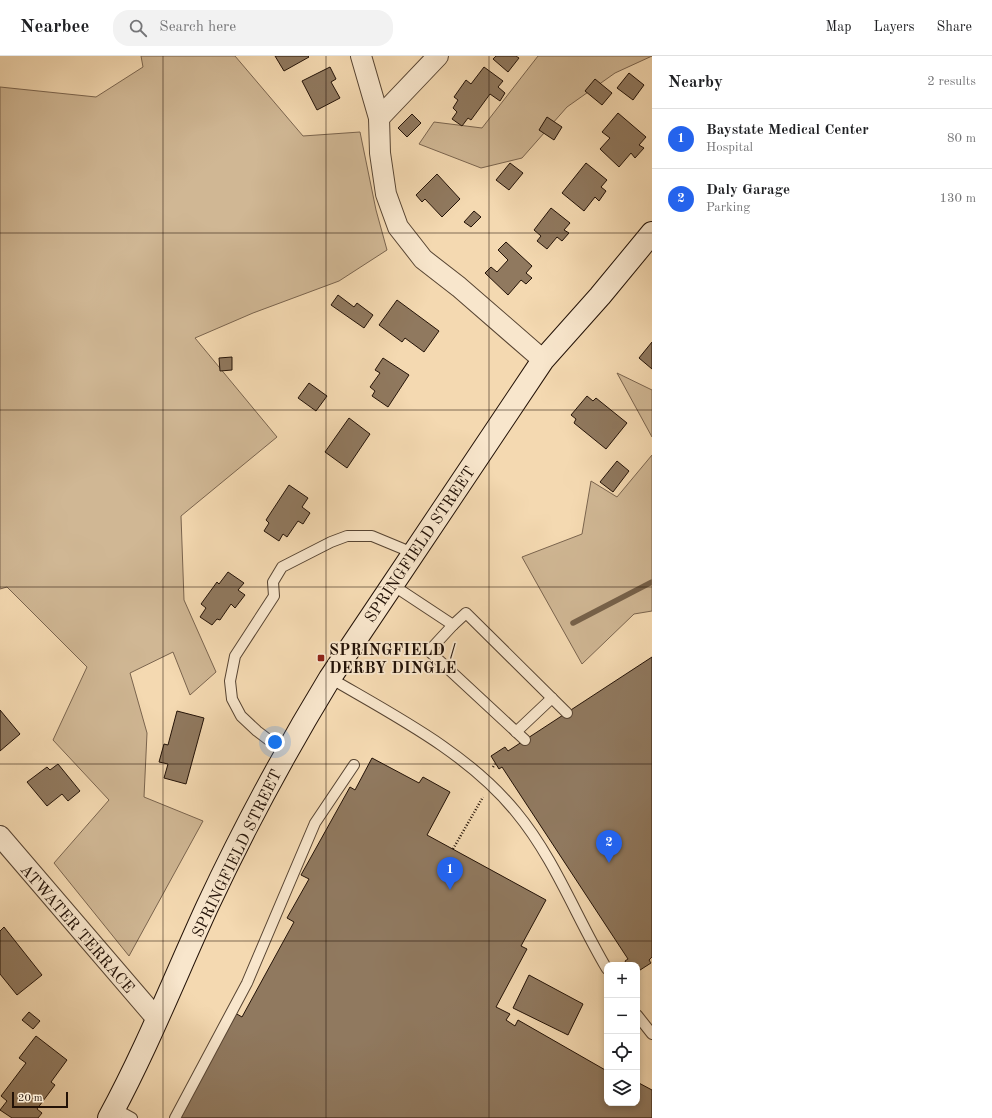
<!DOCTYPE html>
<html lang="en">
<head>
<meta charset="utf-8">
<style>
	:root { --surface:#fff; --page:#f2f2f2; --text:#202124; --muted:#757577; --line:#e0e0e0; --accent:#2563eb }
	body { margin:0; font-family:"Old Standard TT",serif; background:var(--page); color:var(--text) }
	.controls { position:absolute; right:12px; bottom:12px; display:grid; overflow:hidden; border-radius:8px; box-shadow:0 2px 6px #0003 }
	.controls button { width:36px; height:36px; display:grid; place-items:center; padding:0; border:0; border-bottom:1px solid var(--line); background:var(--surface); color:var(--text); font:20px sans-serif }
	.scale { position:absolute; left:12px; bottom:10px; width:56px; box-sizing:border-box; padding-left:4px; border:2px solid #231207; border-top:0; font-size:11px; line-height:14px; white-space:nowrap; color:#231207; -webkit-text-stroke:3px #f8e6cc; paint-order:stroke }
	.you { position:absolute; left:275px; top:686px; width:14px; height:14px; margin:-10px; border:3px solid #fff; border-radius:50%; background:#1a73e8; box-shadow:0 0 0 6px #1a73e833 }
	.badge { display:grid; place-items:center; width:26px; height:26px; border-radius:50%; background:var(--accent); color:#fff; font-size:13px; font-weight:700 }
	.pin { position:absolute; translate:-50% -33px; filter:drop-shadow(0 1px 2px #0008) }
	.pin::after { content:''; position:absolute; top:21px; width:14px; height:12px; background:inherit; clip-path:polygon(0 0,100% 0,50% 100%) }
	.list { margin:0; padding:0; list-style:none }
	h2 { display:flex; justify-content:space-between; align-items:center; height:52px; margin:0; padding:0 16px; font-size:17px }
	h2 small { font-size:13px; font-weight:400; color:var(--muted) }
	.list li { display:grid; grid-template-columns:26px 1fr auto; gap:12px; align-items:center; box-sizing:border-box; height:60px; padding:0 16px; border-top:1px solid var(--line) }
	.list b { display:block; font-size:15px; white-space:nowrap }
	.list p { margin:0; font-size:13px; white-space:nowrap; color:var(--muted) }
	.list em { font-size:13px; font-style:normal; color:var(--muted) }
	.icon { flex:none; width:22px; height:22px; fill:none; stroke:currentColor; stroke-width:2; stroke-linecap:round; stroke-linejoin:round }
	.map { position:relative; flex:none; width:652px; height:1062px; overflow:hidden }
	header { display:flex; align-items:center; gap:24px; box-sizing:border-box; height:56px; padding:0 20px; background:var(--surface); border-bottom:1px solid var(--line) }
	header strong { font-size:19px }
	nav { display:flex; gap:22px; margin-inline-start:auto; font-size:14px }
	.search { width:280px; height:36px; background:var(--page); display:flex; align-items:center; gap:10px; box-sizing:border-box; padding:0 14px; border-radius:16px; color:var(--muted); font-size:15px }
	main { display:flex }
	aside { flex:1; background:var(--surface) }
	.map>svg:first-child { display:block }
</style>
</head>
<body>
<header>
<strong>Nearbee</strong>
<div class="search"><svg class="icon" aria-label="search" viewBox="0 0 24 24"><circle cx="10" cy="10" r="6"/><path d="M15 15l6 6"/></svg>Search here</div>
<nav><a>Map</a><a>Layers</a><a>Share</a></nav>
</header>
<main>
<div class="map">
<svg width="652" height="1062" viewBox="0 0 652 1062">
	<rect width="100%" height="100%" fill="#f4d9b1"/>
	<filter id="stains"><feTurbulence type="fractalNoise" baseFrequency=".005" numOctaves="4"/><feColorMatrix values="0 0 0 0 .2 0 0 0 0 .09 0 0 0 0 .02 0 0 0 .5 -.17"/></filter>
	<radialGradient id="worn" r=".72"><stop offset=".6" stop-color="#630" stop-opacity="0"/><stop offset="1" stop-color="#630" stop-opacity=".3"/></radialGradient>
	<g fill="#d0b794" stroke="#7a644e">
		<path d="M141,0H235L303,80L360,76L376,154L387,194L339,225L253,257L195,282L277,381L181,460L184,544L216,616L190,639L173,596L130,617L147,677L144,741L203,765L129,900L54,807L109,744L53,684L87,611L7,531L0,533V31L96,41L143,11Z"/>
		<path d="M538,0H652L615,17L567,51L522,102L481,112L419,88L434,66L482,72Z"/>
		<path d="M617,317L652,334V381Z"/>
		<path d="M652,399V555L634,558L582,608L522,501L582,478L591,425L617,441Z"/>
	</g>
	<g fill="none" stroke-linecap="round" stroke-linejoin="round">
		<path stroke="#76614a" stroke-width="5.5" d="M573,567L652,526"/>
	</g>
	<g fill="#90795f" stroke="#231207">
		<path d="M275,0H308L309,1L284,15Z"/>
		<path d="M496,0H516L519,2L508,16L493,3Z"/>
		<path d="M330,11L336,23L331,26L340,42L317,54L302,25Z"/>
		<path d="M484,11L503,25L498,31L505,37L500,45L490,38L471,64L468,62L462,70L452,63L457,56L453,52L458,44L454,41L466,24L471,28Z"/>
		<path d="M629,17L644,29L633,44L617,32Z"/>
		<path d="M595,23L612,37L602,49L585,35Z"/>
		<path d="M618,57L646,81L639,89L644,92L635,102L631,97L619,111L600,93L610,82L602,76Z"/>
		<path d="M412,58L421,67L407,81L398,72Z"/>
		<path d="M547,61L562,71L554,84L539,74Z"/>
		<path d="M510,107L523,117L509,134L496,124Z"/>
		<path d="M586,107L607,124L601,131L606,135L599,145L595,141L584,155L562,137Z"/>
		<path d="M437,118L460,143L442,161L425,143L422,146L416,139Z"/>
		<path d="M551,152L570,167L564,174L569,177L562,185L557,181L547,193L537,185L541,180L534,174Z"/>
		<path d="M474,155L481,161L471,171L464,166Z"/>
		<path d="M506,186L532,210L526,217L532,222L526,228L521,224L508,239L485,217L491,211L497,216L508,204L498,194Z"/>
		<path d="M338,239L354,251L357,247L373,259L364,272L331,249Z"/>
		<path d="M397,244L439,275L424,296L405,282L402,286L379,269Z"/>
		<path d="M652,286V313L639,302Z"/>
		<path d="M232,301V314L220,315L219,302Z"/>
		<path d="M383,302L409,319L388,351L372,340L375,335L370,331L380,317L375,314Z"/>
		<path d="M309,327L327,340L316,355L298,342Z"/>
		<path d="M587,340L593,345L596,342L627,367L606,393L574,367L576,363L571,359Z"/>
		<path d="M349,362L370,378L347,412L325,396Z"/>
		<path d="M617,405L629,415L613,436L600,426Z"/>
		<path d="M289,429L308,442L302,451L310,457L303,468L298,465L287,481L283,478L279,485L264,475L269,467L266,464Z"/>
		<path d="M228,516L244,527L238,534L245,539L235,552L231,548L220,564L217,563L212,569L200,561L206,552L201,548L217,526L219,528Z"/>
		<path d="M652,601V901L649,904L651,907L637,916V909H627L625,905L628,903L502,711L499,713L491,700L505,691L508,695Z"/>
		<path d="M0,654L20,678L0,695Z"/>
		<path d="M177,655L204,662L186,728L164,722L168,708L159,706L164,688L168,689Z"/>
		<path d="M372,702L419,727L423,721L450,736L427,779L546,844L521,890L527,893L496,951L510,958L506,964L515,970L518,964L607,1015V1047H637V1026L652,1034V1062H180L230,954L242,961L294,866L287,862L309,823L301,819L350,731L355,734Z"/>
		<path d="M58,708L80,735L68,745L62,738L47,750L27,726L47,711L50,714Z"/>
		<path d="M4,871L42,919L17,939L0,918V875Z"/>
		<path d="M529,919L583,948L568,979L513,952Z"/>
		<path d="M29,956L40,965L33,973L22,964Z"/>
		<path d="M36,980L67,1004L51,1026L55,1029L37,1053L42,1057L38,1062H12L0,1054L7,1045L1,1040L26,1007L19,1002Z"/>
	</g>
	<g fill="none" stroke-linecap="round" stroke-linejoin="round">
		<defs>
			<g id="lane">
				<path d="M391,528L453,569L466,557L567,657"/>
				<path d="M453,569L429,595L525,684"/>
				<path d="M330,622C395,660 468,697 516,756C555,803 576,861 607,913"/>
				<path d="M516,676L552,642"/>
				<path d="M286,697L257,675L241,660L232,643L230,625L235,600L274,540L273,526L282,511L331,486L347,480H372L413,497"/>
				<path d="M637,959L652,978"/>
				<path d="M114,1052L132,1062"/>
				<path d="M175,1062L247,927L315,767L354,709"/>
			</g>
			<g id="street">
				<path d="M361,0L379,62L380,97L386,138L398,171L423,203L459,231L543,304"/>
				<path d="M379,62L438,0"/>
				<path d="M0,780L157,963"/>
			</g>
			<path id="secondary" d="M109,1062C146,994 175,921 207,851C244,772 285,696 330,622L543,304L600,240L652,177"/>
		</defs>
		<use href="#lane" stroke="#574432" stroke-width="12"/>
		<use href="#street" stroke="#574432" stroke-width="22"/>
		<use href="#secondary" stroke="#231207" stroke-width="24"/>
		<g stroke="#231207" stroke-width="2.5" stroke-dasharray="1 2" stroke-linecap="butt">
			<path d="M493,711L495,708"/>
			<path d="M453,793L483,741"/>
		</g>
		<use href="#lane" stroke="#f8e6cc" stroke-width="10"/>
		<use href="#street" stroke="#f8e6cc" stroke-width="20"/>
		<use href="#secondary" stroke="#f8e6cc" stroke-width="22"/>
	</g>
	<path fill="none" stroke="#231207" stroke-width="1" stroke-opacity="0.55" d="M163,0V1062M326,0V1062M489,0V1062M0,177H652M0,354H652M0,531H652M0,708H652M0,885H652"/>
	<rect fill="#8f2418" stroke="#f8e6cc" stroke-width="1.5" x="317" y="598" width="8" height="8" rx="2"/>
	<g text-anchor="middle" stroke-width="3.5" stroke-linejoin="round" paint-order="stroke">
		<g font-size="16" fill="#231207" stroke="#f8e6cc">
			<text transform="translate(419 488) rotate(-56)" y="6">SPRINGFIELD STREET</text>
			<text transform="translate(236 797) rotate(-64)" y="6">SPRINGFIELD STREET</text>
			<text transform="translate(78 872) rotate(49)" y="6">ATWATER TERRACE</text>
		</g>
		<g font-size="16" font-weight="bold" fill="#231207" stroke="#f8e6cc" text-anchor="start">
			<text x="329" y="599">SPRINGFIELD /<tspan x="329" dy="18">DERBY DINGLE</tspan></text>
		</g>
	</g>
	<rect width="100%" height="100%" filter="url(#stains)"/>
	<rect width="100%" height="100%" fill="url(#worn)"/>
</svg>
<div class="controls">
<button>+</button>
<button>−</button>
<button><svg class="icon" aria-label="locate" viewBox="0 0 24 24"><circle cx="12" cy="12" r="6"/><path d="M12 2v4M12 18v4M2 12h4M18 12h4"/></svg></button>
<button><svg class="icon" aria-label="layers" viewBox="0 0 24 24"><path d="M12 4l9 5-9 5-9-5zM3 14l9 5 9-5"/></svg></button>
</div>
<div class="scale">20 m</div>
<div class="you"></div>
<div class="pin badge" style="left:450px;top:834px">1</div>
<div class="pin badge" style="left:609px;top:807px">2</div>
</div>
<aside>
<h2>Nearby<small>2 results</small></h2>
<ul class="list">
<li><span class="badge">1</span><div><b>Baystate Medical Center</b><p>Hospital</p></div><em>80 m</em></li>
<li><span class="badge">2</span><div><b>Daly Garage</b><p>Parking</p></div><em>130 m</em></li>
</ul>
</aside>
</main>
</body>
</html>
